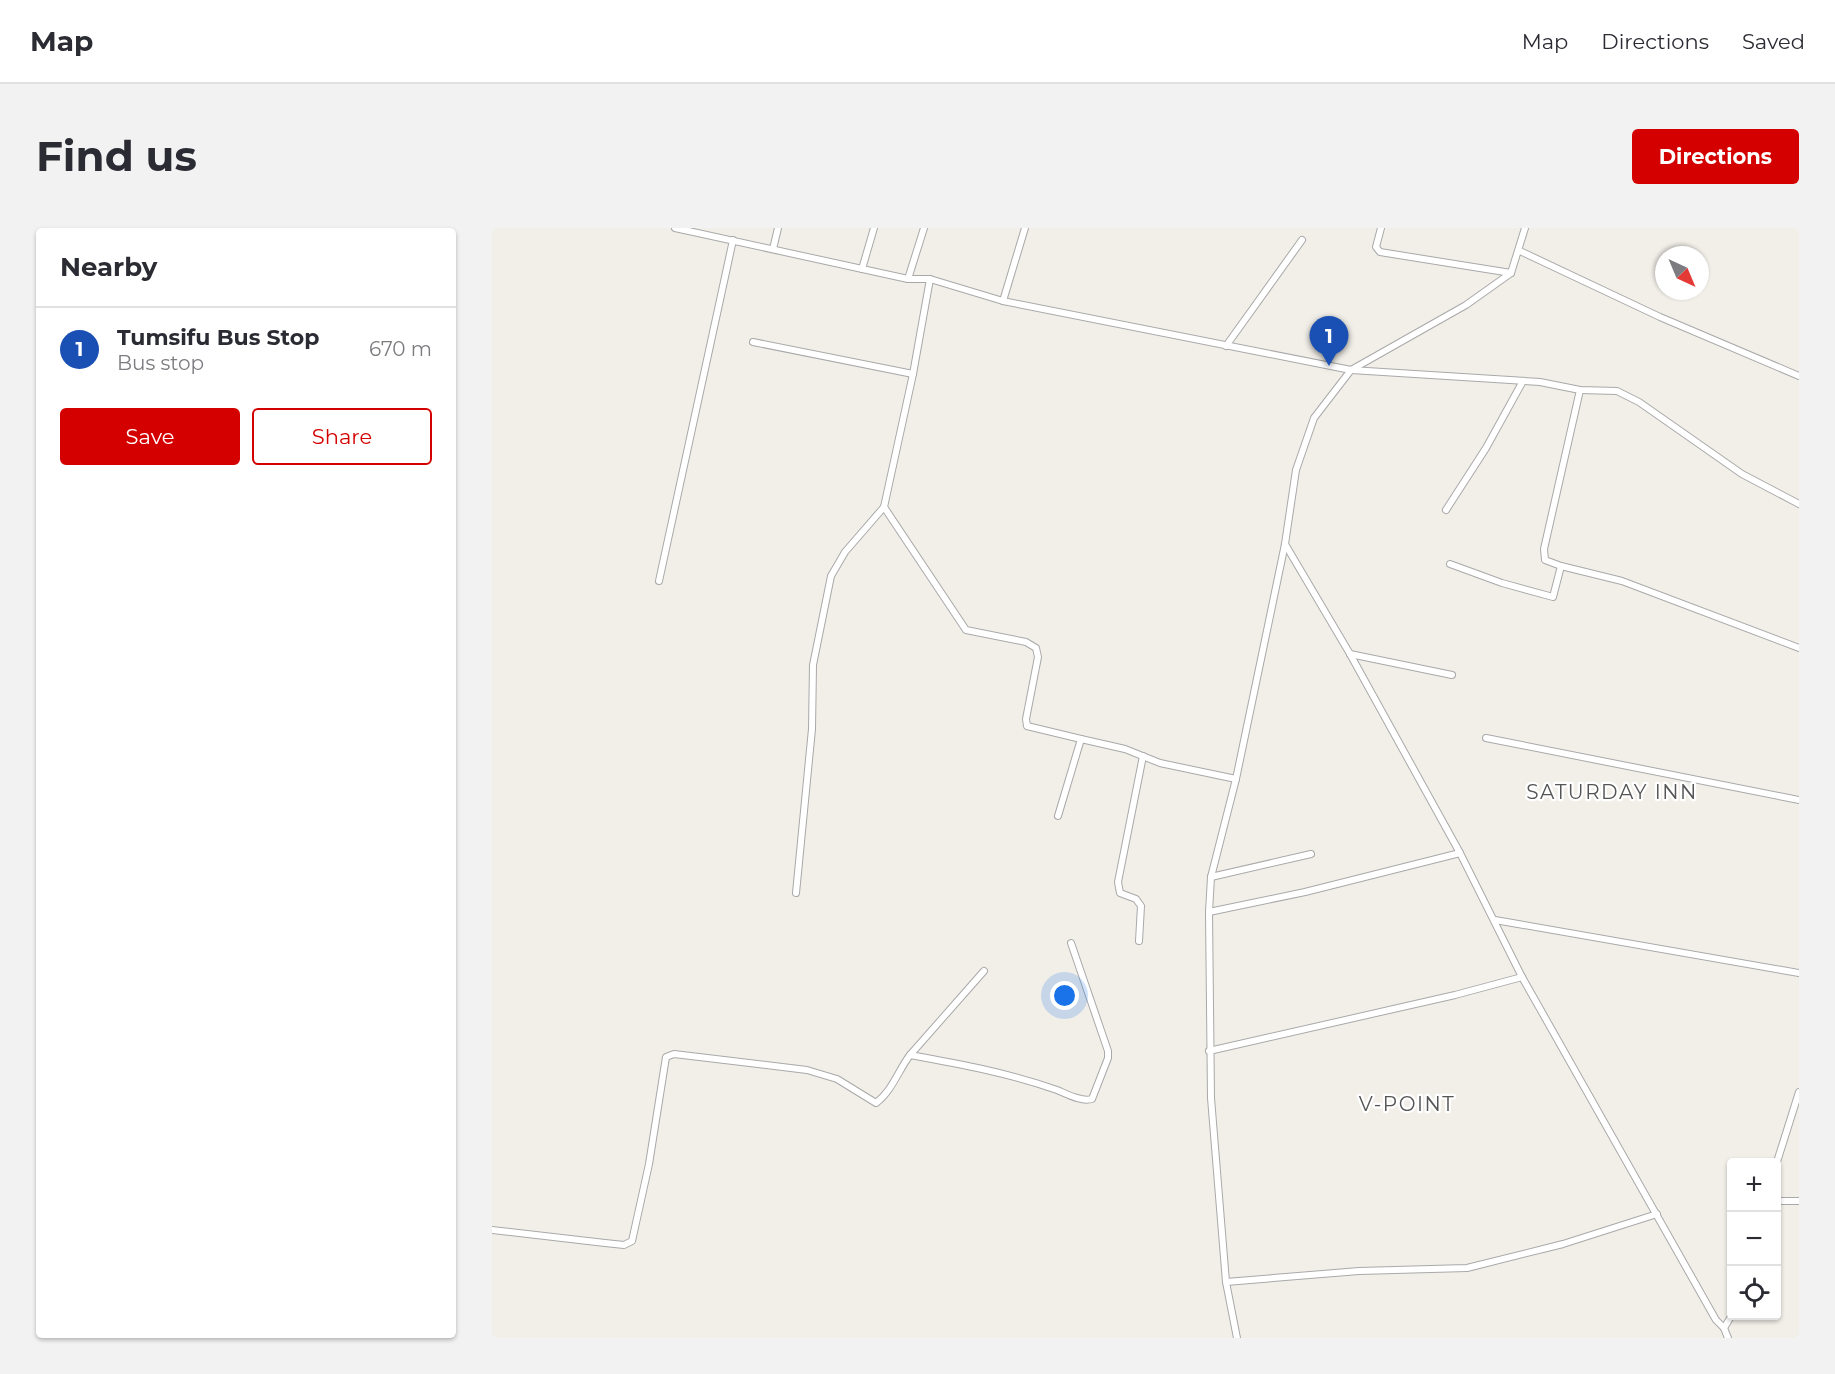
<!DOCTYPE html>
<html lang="en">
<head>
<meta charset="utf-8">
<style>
	:root { --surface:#fff; --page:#f2f2f3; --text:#2b2b33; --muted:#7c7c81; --line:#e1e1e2; --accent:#d40000 }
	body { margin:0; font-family:Montserrat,sans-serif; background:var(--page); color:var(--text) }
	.controls { position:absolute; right:18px; bottom:18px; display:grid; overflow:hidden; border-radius:6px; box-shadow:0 2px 4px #0004 }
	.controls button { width:54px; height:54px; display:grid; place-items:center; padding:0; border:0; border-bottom:2px solid var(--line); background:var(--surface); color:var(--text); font:30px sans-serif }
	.compass { position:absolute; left:1163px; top:18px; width:54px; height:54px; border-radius:50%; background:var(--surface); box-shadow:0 2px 4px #0004; rotate:136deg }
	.you { position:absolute; left:573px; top:768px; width:21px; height:21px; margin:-15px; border:4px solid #fff; border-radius:50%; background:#1a73e8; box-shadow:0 0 0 9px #1a73e833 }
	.badge { display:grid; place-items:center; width:39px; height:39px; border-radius:50%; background:var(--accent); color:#fff; font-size:20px; font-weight:700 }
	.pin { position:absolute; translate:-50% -50px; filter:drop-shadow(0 2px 3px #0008) }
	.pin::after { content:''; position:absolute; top:32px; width:21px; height:18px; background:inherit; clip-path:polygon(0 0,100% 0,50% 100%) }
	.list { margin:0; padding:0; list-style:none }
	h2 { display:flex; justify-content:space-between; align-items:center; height:78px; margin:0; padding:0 24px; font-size:26px }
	h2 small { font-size:20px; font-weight:400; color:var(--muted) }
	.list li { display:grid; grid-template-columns:39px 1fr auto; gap:18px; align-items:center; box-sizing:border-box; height:84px; padding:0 24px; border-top:2px solid var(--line) }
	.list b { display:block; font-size:22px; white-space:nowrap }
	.list p { margin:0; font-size:20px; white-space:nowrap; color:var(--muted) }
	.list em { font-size:20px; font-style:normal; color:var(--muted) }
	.actions { display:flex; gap:12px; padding:18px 24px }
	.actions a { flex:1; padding:14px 0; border:2px solid var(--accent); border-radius:6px; text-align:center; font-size:21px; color:var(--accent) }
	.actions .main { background:var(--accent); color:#fff }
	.icon { flex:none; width:33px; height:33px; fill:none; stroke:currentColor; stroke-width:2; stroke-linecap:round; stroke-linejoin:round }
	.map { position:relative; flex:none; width:1307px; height:1110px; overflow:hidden; border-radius:6px }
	header { display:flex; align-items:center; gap:36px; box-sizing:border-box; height:84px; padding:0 30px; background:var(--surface); border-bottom:2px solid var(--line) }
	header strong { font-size:28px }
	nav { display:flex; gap:33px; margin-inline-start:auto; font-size:21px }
	.intro { display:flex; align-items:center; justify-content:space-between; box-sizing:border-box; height:144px; padding:0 36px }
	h1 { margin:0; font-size:42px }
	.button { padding:15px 27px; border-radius:6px; background:var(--accent); color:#fff; font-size:21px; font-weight:700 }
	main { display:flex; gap:36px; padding:0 36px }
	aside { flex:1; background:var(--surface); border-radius:6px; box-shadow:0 2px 4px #0004 }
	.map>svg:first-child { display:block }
</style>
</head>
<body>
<header>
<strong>Map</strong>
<nav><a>Map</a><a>Directions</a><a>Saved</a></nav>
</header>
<div class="intro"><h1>Find us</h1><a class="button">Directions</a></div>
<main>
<aside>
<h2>Nearby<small></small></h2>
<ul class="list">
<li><span class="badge" style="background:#1a4fb4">1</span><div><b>Tumsifu Bus Stop</b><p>Bus stop</p></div><em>670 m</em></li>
</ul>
<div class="actions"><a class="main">Save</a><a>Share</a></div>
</aside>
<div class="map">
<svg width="1307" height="1110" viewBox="0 0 1307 1110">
	<rect width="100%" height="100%" fill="#f2efe9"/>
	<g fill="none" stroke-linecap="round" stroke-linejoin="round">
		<defs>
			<g id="minor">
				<path d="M183,0L416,51H438L511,73L859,142L1048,154L1088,162L1125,163L1147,174L1250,246L1307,276"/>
				<path d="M889,0L884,19L888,24L1019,45"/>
				<path d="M281,21L286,0"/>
				<path d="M1028,23L1168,89L1307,148"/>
				<path d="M370,41L382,0"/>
				<path d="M416,51L432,0"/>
				<path d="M511,73L533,0"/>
				<path d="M261,114L421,146"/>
				<path d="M734,118L810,12"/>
				<path d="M392,279L474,402L534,414L544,420L546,429L534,491L535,498L589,511"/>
				<path d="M954,282L994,220L1031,153"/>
				<path d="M793,316L858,426L968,625L1030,749L1224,1092L1232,1100L1236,1110"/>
				<path d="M958,336L1010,355L1061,369L1069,338L1053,332L1052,321L1088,162"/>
				<path d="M1069,338L1130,353L1307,420"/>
				<path d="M167,353L241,12"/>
				<path d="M858,426L960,447"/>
				<path d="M994,510L1307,572"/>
				<path d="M566,588L589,511L633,521L668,535L744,551"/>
				<path d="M719,649L819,626"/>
				<path d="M304,665L320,501L321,437L339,348L353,324L392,279L421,146L438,51"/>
				<path d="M717,684L813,664L968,625"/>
				<path d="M1003,692L1307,745"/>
				<path d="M647,713L649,678L644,671L628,665L626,654L651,528"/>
				<path d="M717,823L963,767L1030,749"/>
				<path d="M418,827C468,836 517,845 565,862C575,866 589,874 600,871L616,830V823L579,715"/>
				<path d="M1284,937L1307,864"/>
				<path d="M1284,973H1307"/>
				<path d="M0,1002L113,1015L132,1017L140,1013L157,936L174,829L182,826L315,842L345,851L384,875C400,863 406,843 418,827L492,743"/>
				<path d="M734,1054L867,1043L975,1040L1071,1016L1165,986"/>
				<path d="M1232,1100L1240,1087"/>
				<path d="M745,1110L734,1054L719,870L717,684L719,649L744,551L793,316L804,242L822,190L859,142L974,77L1019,45L1033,0"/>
			</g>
		</defs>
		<use href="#minor" stroke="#a9a9a9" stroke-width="8"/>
		<use href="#minor" stroke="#fff" stroke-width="6"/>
	</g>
	<g text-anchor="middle" stroke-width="4.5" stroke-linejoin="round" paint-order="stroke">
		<g font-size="20" letter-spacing="1.5" fill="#555" stroke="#fff">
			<text x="1120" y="571">SATURDAY INN</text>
			<text x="915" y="883">V-POINT</text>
		</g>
	</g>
</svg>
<div class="controls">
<button>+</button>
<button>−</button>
<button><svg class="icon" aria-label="locate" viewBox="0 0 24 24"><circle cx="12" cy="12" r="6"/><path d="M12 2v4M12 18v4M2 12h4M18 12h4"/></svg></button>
</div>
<svg class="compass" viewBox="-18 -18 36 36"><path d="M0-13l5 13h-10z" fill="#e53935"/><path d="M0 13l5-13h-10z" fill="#7c7c81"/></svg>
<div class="you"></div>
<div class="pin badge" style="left:837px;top:138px;background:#1a4fb4">1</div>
</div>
</main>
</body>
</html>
